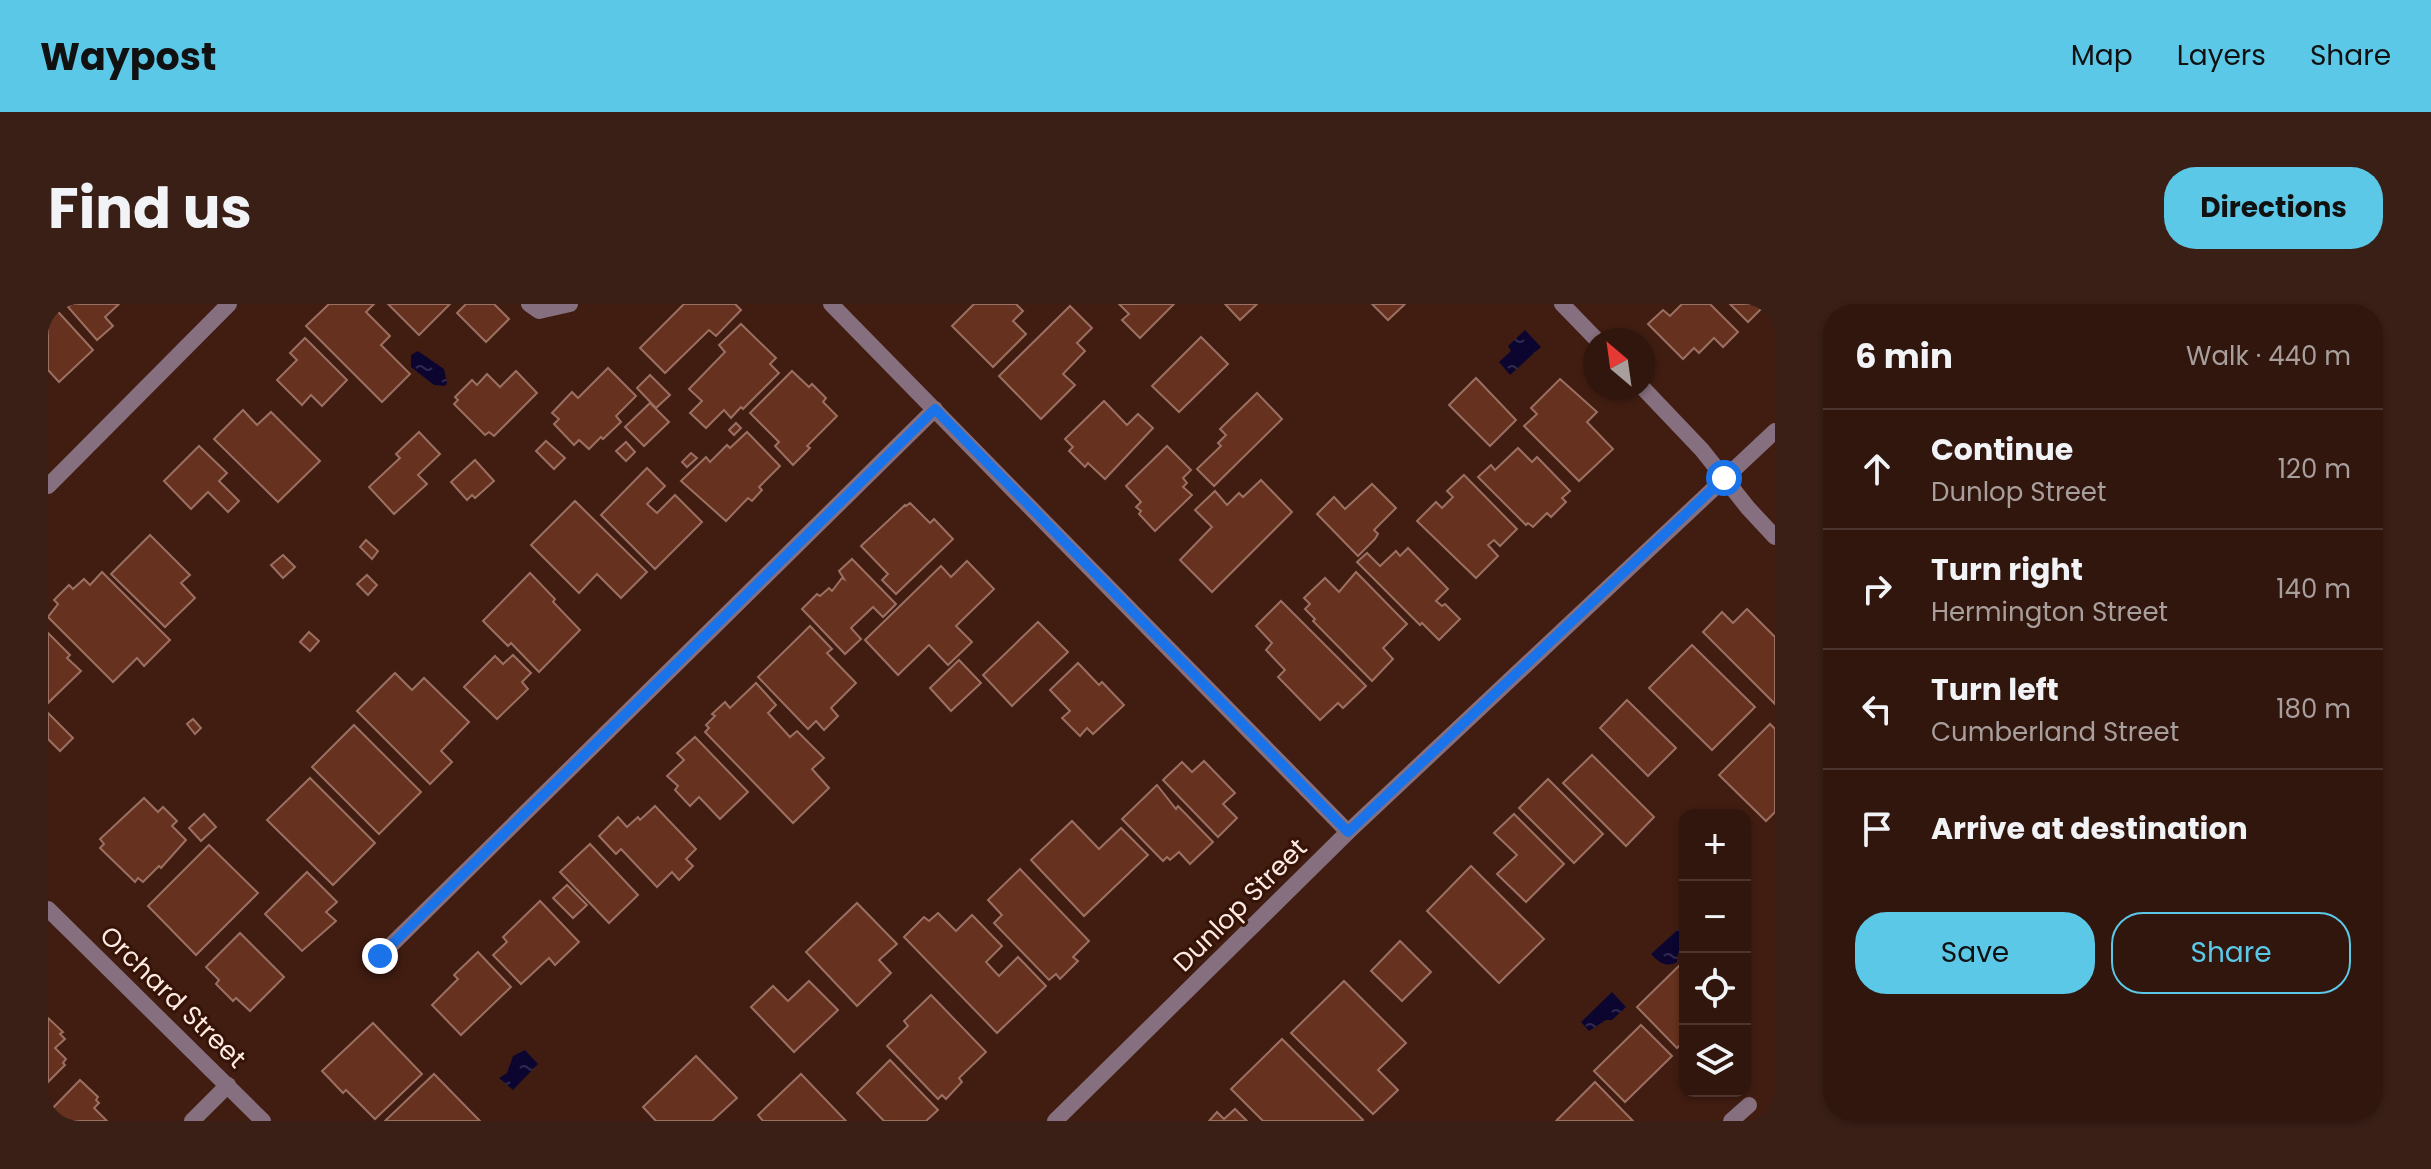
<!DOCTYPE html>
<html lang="en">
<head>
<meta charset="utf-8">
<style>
	:root { --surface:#31160d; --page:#391f16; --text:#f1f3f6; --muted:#a89f9d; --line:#4c352e; --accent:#5bc8e7 }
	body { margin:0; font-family:Poppins,sans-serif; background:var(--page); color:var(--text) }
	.controls { position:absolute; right:24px; bottom:24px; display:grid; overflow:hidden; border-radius:16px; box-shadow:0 2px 6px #0004 }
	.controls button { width:72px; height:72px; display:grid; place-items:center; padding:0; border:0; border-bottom:2px solid var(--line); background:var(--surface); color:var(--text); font:40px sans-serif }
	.compass { position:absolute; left:1535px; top:24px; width:72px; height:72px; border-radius:50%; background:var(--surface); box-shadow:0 2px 6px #0004; rotate:331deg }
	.stop { position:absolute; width:24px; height:24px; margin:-18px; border:6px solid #1a73e8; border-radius:50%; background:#fff }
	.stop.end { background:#1a73e8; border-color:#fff; box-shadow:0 2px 8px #0008 }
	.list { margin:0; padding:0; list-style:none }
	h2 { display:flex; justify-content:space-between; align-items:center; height:104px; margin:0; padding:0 32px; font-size:34px }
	h2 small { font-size:26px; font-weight:400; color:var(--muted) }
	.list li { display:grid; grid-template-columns:52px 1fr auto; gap:24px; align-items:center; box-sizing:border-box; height:120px; padding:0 32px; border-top:2px solid var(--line) }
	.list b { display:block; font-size:30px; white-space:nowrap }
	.list p { margin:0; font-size:26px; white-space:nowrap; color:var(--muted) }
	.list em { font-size:26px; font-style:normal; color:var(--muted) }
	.actions { display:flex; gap:16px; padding:24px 32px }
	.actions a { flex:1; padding:18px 0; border:2px solid var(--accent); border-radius:32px; text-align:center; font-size:28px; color:var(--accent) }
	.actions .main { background:var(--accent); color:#111 }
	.icon { flex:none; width:44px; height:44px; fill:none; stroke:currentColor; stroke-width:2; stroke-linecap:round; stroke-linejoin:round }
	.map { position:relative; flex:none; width:1727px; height:817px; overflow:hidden; border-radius:32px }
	header { display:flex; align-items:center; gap:48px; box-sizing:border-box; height:112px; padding:0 40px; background:var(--accent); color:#111 }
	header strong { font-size:38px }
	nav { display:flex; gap:44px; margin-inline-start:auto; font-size:28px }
	.intro { display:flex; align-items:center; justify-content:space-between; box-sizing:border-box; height:192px; padding:0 48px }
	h1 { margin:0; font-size:56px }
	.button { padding:20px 36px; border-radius:32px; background:var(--accent); color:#111; font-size:28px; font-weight:700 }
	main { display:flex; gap:48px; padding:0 48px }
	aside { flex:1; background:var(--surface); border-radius:32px; box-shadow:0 2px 6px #0004 }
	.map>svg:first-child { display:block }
</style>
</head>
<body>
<header>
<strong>Waypost</strong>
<nav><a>Map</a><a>Layers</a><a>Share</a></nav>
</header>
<div class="intro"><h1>Find us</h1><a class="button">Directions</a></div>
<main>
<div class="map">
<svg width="1727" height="817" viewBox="0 0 1727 817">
	<defs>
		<pattern id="water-ripples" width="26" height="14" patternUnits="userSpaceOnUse" patternTransform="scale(2)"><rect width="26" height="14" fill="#0b0530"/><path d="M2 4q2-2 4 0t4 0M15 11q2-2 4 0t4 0" fill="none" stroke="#302a4e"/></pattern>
	</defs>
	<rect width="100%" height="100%" fill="#411d11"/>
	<g fill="url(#water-ripples)">
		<path d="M1477,26L1493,43L1462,71L1451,58L1463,47L1460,42Z"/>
		<path d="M370,47L396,65L399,79L397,82L386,81L363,63V51Z"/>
		<path d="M1635,621L1637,623V646L1630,650L1629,658C1619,664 1611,659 1603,650Z"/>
		<path d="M1564,688L1578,703L1564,716H1558L1541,727L1533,718Z"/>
		<path d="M477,746L490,760L465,786L451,774L459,769L465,752Z"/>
	</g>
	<g fill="#66311f" stroke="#9b7062" stroke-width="2">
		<path d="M0,0H3L45,46L11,78L0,66Z"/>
		<path d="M24,0H71L57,13L65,22L49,36L20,3Z"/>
		<path d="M281,0H326L318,8L342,32L333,41L362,70L334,98L258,22Z"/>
		<path d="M340,0H402L371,31Z"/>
		<path d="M418,0H446L461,15L438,38L409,9Z"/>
		<path d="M636,0H687L693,6L668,32L661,26L617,69L592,44Z"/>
		<path d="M926,0H968L975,7L965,17L978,30L945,63L904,22Z"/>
		<path d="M1071,0H1126L1092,34L1074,16L1081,10Z"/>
		<path d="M1177,0H1209L1192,16Z"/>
		<path d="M1324,0H1357L1340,16Z"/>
		<path d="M1634,0H1662L1690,28L1675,43L1666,34L1651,49L1646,44L1635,55L1600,20L1615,6L1622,12Z"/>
		<path d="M1682,0H1718L1700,18Z"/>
		<path d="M1022,2L1044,24L1029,39L1037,47L1015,70L1027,81L993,115L951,72Z"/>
		<path d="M693,20L728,54L722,60L731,69L695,105L693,103L683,114L676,106L658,124L642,109L654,97L641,85L677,48L671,41Z"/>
		<path d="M1153,33L1180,60L1131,108L1104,82Z"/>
		<path d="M257,34L299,76L274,102L263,91L254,101L229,76L249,56L242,49Z"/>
		<path d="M560,64L588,92L568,112L573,118L555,135L553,133L541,145L531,136L526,141L506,120L511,115L504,109L524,88L530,94Z"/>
		<path d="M468,67L489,89L446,132L441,128L437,131L406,100L410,96L407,93L424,76L429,81L439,70L452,83Z"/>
		<path d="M744,67L761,83L764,80L778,94L775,98L789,112L759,142L762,144L745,161L727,142L731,138L702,109Z"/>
		<path d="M602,71L622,91L608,104L589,84Z"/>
		<path d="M1428,74L1468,116L1442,142L1401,101Z"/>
		<path d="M1512,75L1549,108L1539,118L1565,145L1531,177L1476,122L1489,110L1483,104Z"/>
		<path d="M1209,89L1234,115L1166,182L1149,165L1173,142L1170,139L1178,131L1172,125Z"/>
		<path d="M1056,97L1079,121L1090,110L1105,124L1057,175L1040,159L1037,163L1021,147L1025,143L1017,135Z"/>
		<path d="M602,99L621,118L596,142L577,123Z"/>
		<path d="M195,106L209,121L223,108L272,157L230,198L166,135Z"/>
		<path d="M688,119L693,124L686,131L681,126Z"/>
		<path d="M371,128L392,150L370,171L379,180L346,210L321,183L352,154L348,150Z"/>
		<path d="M699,128L732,162L711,183L714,186L704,197L700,194L678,217L633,177L658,153L662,158L679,141L682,144Z"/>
		<path d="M498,137L517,154L506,165L488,147Z"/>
		<path d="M578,138L587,148L578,157L568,147Z"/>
		<path d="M151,142L179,169L171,177L191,197L180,208L160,188L143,205L116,177Z"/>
		<path d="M1119,142L1143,166L1135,174L1139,179L1135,183L1144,191L1107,227L1091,210L1093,207L1088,203L1093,198L1078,182Z"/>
		<path d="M1470,144L1484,158L1489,153L1522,187L1514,194L1518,198L1503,213L1499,209L1485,223L1480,219L1478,221L1430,173L1443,161L1447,166Z"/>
		<path d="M643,149L649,154L639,163L634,158Z"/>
		<path d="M427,156L446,177L427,194L424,191L419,196L403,178Z"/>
		<path d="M599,164L617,182L599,200L609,209L627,191L654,218L607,265L553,211Z"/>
		<path d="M1416,171L1469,225L1452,242L1446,236L1440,241L1450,252L1428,274L1369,217L1388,198L1394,204L1405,193L1399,187Z"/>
		<path d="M1213,176L1244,208L1164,288L1132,256L1164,223L1147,206L1167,187L1179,201L1191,189L1195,193Z"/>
		<path d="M1324,180L1348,204L1326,226L1330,230L1327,235L1310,252L1269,210L1286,193L1297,205Z"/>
		<path d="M527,197L599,268L573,294L549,270L531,289L483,241Z"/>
		<path d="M862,199L882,219L886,215L905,235L848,290L834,276L840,270L813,242L857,201L858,202Z"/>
		<path d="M102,231L142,271L133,279L147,294L117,323L63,270Z"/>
		<path d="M318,236L330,247L324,255L312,243Z"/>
		<path d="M1360,244L1400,285L1388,297L1394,302L1397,300L1412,315L1391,336L1374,319L1372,321L1309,258L1319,249L1332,262L1348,247L1352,252Z"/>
		<path d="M235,251L247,263L235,274L223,261Z"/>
		<path d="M804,255L848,300L835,313L825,303L803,324L813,335L797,350L754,305L769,290L772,292L781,284L784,287L794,274L796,275L791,267Z"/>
		<path d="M919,257L946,285L908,322L924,338L900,361L881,341L850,371L817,336L893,262L903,273Z"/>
		<path d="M54,268L122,336L96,362L89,354L65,378L0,313L10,300L6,296L21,281L25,285L36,275L42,281Z"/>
		<path d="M1308,268L1359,320L1335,344L1345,355L1324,377L1265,317L1267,315L1257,305L1262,300L1256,294L1277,274L1291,288Z"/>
		<path d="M482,269L507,295L505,298L532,326L491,368L463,339L460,342L435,317Z"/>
		<path d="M319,271L329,281L320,291L309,280Z"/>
		<path d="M1233,297L1318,382L1295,404L1290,399L1272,416L1230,373L1237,366L1218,346L1224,339L1208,322Z"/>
		<path d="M1699,305L1727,333V400L1655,328L1674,308L1685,319Z"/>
		<path d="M990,318L1020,348L964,402L935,371Z"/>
		<path d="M762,322L784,345L779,349L808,379L783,404L790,412L776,426L768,417L760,425L710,373Z"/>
		<path d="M261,328L271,337L262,347L252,338Z"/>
		<path d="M0,329L22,351L19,354L33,367L0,399Z"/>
		<path d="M1644,341L1707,403L1664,446L1601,384Z"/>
		<path d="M465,351L483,369L474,378L480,385L449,415L416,383L447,352L455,360Z"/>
		<path d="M911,356L933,379L903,407L882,384Z"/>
		<path d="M1030,359L1051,381L1054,378L1076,401L1045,430L1039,424L1032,432L1014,414L1022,407L1002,386Z"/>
		<path d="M347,369L364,386L376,374L421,418L393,447L404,458L382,480L309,407Z"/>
		<path d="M708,379L728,401L720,409L742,433L749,427L776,454L764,465L781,484L745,519L657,428L661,424L658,421L667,412L664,410L677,398L682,404Z"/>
		<path d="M1579,396L1628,444L1600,472L1552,424Z"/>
		<path d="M0,409L25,434L12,447L0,435Z"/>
		<path d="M145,415L153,424L147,430L139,420Z"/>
		<path d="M1722,420L1727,425V508L1718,517L1671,471Z"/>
		<path d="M306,421L373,488L331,530L264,463Z"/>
		<path d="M647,433L700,488L672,515L651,493L642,502L627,486L630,482L619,472L636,456L629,449Z"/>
		<path d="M1544,451L1606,513L1578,542L1515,479Z"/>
		<path d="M1156,457L1187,489L1175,500L1189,514L1170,533L1115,476L1134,458L1144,468Z"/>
		<path d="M262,474L327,539L285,581L219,516Z"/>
		<path d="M1500,475L1555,530L1526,559L1471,504Z"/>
		<path d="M1109,481L1128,505L1130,502L1165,538L1142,560L1131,548L1122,556L1119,553L1115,557L1074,515Z"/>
		<path d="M96,494L110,508L115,503L129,517L124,522L138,536L113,564L111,562L95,578L90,574L87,578L52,544L56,540L52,535Z"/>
		<path d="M607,502L648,545L638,555L645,562L631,576L624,568L609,583L573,545L568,550L551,532L570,513L579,523L590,513L592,516Z"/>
		<path d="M156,510L168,523L153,537L141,524Z"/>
		<path d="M1466,510L1516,560L1478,598L1449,570L1469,551L1446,529Z"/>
		<path d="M1024,517L1051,545L1073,524L1100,551L1036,612L983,556Z"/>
		<path d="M542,540L590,591L561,619L512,568Z"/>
		<path d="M161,541L210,589L148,651L100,602Z"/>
		<path d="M1423,562L1496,635L1451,679L1379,607Z"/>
		<path d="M972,565L1041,637L1025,653L1030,657L1012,675L1008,670L1001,676L946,619L954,611L940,596Z"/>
		<path d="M259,568L289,598L278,608L288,617L254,647L217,610Z"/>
		<path d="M519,581L539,601L525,614L505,594Z"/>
		<path d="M492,597L531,638L507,661L501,654L473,680L445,651L459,638L455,633Z"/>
		<path d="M809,599L849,640L831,656L843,669L809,702L758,648Z"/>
		<path d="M890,609L908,627L924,611L954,642L938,658L951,672L970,653L998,682L949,729L856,633L876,613L881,617Z"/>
		<path d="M192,629L236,673L202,707L188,694L185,697L168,680L171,676L158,663Z"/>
		<path d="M1352,637L1383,668L1354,697L1323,667Z"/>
		<path d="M430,648L463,683L413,731L384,701L410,675L406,671Z"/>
		<path d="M1637,656V736L1629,744L1589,703Z"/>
		<path d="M761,677L790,706L746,748L703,703L725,682L740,697Z"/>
		<path d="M1296,677L1358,739L1330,766L1350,786L1325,810L1243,729Z"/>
		<path d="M883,691L938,748L911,774L914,778L898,795L894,791L890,795L839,742L860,722L856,717Z"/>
		<path d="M0,714L15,728L12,730L17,735L7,744L18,755L15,759L17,761L0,778Z"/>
		<path d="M325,719L374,770L327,815L298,786L295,789L274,767Z"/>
		<path d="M1593,721L1624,752L1577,798L1546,767Z"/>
		<path d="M1234,735L1315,816L1314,817H1215L1183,785Z"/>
		<path d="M648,752L689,794L664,817H608L595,803Z"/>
		<path d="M842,756L890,806L878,817H836L809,789Z"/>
		<path d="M386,770L432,817H337Z"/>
		<path d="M753,770L798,817H715L710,811Z"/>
		<path d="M32,776L50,793L48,796L51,799L46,804L59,817H0V809Z"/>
		<path d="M1547,778L1585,817H1508Z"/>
		<path d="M1187,805L1199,817H1161L1169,808L1176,815Z"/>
	</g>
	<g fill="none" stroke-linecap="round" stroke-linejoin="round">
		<g stroke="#866f7e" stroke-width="16">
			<path d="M481,0L491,7L522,0"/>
			<path d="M783,0L1300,528"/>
			<path d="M1514,0L1549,36"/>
			<path d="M1595,84L1654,146L1700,204L1727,233"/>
			<path d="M0,182L181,0"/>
			<path d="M0,605L215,817"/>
			<path d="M332,652L887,105"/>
			<path d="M144,817L180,781"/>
			<path d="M1007,817L1300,528L1727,127"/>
			<path d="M1683,817L1701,801"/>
		</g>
	</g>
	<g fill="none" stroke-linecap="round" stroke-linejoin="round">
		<path stroke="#1a73e8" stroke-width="10" d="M332,652L887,105L1300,528L1676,174"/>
	</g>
	<g text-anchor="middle" stroke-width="6" stroke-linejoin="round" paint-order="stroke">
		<g font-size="26" fill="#feeae3" stroke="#361307">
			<text transform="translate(1192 601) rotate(-45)" y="9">Dunlop Street</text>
			<text transform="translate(125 693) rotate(44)" y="9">Orchard Street</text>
		</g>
	</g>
</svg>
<div class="controls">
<button>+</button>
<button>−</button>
<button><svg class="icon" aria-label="locate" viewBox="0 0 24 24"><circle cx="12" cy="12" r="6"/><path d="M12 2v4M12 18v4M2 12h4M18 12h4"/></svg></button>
<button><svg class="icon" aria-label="layers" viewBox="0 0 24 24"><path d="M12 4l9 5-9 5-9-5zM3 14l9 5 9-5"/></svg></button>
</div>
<svg class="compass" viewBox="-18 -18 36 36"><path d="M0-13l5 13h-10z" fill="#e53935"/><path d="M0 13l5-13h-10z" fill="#a89f9d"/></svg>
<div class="stop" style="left:1676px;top:174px"></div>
<div class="stop end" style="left:332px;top:652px"></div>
</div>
<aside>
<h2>6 min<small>Walk · 440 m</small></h2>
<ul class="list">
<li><svg class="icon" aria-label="ahead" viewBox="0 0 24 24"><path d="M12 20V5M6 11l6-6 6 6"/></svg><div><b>Continue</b><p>Dunlop Street</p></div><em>120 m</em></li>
<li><svg class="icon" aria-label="right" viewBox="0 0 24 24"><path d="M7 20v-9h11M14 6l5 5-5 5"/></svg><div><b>Turn right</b><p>Hermington Street</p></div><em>140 m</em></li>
<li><svg class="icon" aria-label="left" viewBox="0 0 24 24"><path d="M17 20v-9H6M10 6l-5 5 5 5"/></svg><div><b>Turn left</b><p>Cumberland Street</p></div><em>180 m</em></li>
<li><svg class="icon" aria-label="arrive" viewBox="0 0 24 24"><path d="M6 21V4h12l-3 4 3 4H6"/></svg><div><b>Arrive at destination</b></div></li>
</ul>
<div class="actions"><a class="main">Save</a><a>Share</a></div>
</aside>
</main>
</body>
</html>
